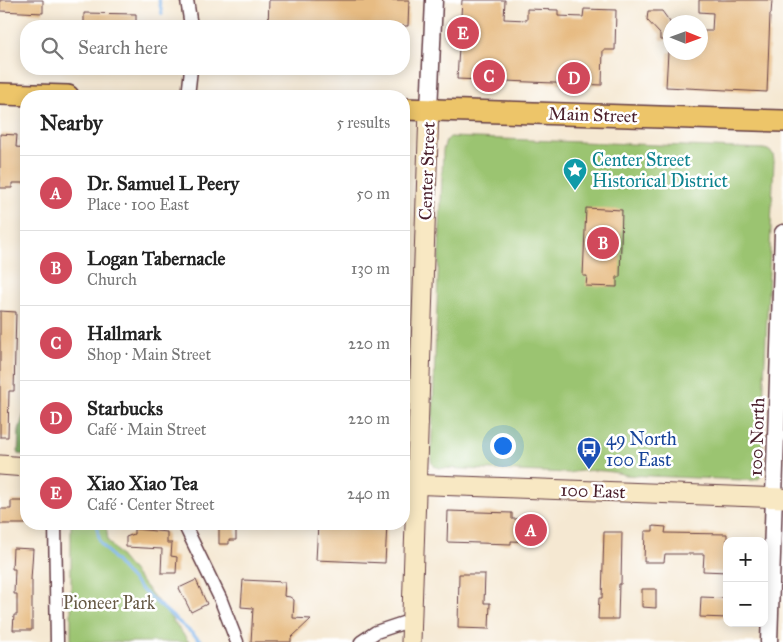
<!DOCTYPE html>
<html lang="en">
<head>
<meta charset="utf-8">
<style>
	:root { --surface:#fff; --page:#f6f6f6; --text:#222; --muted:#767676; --line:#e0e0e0; --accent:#d1495b }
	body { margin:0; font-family:"IM FELL Great Primer",serif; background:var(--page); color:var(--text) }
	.controls { position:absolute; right:15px; bottom:15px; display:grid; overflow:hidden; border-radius:10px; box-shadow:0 2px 12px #0003 }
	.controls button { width:45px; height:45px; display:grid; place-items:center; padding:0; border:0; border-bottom:1px solid var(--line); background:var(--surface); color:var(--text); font:25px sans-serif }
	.compass { position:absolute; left:663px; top:15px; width:45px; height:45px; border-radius:50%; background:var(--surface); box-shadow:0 2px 12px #0003; rotate:91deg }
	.you { position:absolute; left:502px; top:445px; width:18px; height:18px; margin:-12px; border:4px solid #fff; border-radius:50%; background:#1a73e8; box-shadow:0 0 0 8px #1a73e833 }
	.badge { display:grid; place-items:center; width:32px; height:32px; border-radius:50%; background:var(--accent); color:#fff; font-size:16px; font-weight:700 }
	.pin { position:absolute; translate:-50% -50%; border:2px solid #fff; box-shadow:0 1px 5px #0006 }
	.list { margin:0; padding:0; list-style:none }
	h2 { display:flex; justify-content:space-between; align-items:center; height:65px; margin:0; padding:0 20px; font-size:21px }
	h2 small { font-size:16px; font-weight:400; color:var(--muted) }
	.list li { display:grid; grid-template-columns:32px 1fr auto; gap:15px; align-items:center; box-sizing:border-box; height:75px; padding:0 20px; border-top:1px solid var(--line) }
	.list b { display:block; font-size:19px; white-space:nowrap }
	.list p { margin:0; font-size:16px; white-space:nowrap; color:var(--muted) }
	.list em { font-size:16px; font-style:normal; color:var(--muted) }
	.icon { flex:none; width:28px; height:28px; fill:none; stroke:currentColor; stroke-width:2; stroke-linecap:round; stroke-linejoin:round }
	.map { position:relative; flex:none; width:783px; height:642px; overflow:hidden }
	.search { position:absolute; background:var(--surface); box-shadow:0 2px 12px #0003; left:20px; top:20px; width:390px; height:55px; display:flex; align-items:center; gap:12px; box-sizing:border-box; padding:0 18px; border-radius:20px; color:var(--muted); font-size:19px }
	.panel { position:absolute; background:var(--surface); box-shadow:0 2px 12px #0003; left:20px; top:90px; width:390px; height:440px; border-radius:20px }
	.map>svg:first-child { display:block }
</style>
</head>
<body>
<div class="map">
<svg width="783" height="642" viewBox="0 0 783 642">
	<rect width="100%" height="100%" fill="#fff"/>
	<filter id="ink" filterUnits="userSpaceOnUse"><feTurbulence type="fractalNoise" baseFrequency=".02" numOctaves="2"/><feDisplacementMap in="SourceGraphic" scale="10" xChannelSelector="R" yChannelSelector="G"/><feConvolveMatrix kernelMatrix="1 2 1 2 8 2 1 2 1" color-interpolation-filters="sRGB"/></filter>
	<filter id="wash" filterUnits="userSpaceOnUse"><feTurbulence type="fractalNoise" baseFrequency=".0096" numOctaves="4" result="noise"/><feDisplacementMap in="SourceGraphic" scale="20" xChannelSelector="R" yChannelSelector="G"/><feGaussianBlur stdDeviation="1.12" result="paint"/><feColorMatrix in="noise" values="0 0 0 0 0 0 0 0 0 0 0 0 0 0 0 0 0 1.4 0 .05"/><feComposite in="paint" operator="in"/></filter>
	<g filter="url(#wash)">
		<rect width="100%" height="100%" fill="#f5e8d2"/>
		<g fill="#9bc471" stroke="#72724e">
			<path d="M450,137L764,149L768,150L773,154L774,161L764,380L762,472C761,482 752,480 744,480L626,475C608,470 587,469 569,473L439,468L433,466L431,460L443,150L446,141Z"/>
			<path d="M71,524H106L108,541L168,614L189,642H71Z"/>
		</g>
		<path fill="#7caa63" stroke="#636447" d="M26,407V455L18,454L19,430Z"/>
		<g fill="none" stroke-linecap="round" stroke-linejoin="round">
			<g stroke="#7bb4ec" stroke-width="3">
				<path d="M159,0L162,14"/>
				<path d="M96,524L100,542L123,570L142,590L202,642"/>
			</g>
		</g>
		<g id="blocks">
			<g fill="#e7bc83">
				<path d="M0,0H43V13L0,11Z"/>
				<path d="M269,0H409L408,26H268Z"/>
				<path d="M462,0H505L504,19L527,20V9L558,10V16L583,17L584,9L616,10L615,50H603L602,85L457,79Z"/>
				<path d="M699,0H772L771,14H770L767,92L666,87L668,52H700V31H712L713,13L699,12Z"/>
				<path d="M648,11H662L670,22V40H660V34L647,20Z"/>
				<path d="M84,13L136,14V26H84Z"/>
				<path d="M0,134L17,135L16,147L26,148V183H12V188H0Z"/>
				<path d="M586,208L622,210L620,277H617V287L586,286L587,276H583Z"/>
				<path d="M0,311L16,312L14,391H9L8,437H0Z"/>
				<path d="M11,501H26V524H0V509H11Z"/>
				<path d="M448,511L512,513V519H538L537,542L511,541V544L447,542Z"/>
				<path d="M219,524H236V540H229V544H219Z"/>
				<path d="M318,524H387L385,563L316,560Z"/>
				<path d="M653,526L666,527L665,533L727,534V572L703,571L704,554H665L664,562H644L645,531H653Z"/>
				<path d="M134,529L167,532V543H172L171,556L177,557L176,573H161L162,549L126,547V537L134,534Z"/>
				<path d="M604,532H622L621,584H619L618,619H598L599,598H602Z"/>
				<path d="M13,548L33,549L31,580H32V630H13L14,615H17V594H14L15,569H12Z"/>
				<path d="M459,574H485L484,603H490L489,629L458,628Z"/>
				<path d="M196,580L207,604L191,612L179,588Z"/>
				<path d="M243,580L285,582L284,596L290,597L294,600L293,618L311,619L291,638V642H251L253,608L241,607Z"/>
				<path d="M642,589H656V608L642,607Z"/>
				<path d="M701,597L727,598V618L700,617Z"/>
			</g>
		</g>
	</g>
	<g filter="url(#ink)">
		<use href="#blocks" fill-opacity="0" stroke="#643d44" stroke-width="1"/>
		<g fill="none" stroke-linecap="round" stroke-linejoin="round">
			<defs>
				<g id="minor">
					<path d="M187,0L191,26"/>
					<path d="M188,96L191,69"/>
					<path d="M55,524L57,642"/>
					<path d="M184,524L220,598L237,642"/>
					<path d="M361,642L376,632L412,620"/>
				</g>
				<g id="tertiary">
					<path d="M429,110L434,0"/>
					<path d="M769,642L783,233"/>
				</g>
				<g id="secondary">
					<path d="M0,465L26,467"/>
					<path d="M405,484L783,498"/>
					<path d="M411,642L429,110"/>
				</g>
				<g id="trunk">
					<path d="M0,94L68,96"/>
					<path d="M404,109L783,121"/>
				</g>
			</defs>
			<use href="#minor" stroke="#643d44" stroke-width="15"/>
			<use href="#tertiary" stroke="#643d44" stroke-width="19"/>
			<use href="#secondary" stroke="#643d44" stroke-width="21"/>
			<use href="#trunk" stroke="#643d44" stroke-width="24"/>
			<use href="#minor" stroke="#fff" stroke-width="12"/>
			<use href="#tertiary" stroke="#fff" stroke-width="16"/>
			<use href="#secondary" stroke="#f8e8c3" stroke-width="19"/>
			<use href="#trunk" stroke="#edc569" stroke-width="21"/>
		</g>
	</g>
	<defs>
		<symbol id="sight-pin" viewBox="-11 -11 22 30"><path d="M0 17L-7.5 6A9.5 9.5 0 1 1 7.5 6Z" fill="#0f9aa8" stroke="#fff"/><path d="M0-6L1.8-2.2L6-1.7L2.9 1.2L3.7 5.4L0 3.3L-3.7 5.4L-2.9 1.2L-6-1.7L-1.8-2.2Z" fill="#fff"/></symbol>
		<symbol id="bus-pin" viewBox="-11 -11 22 30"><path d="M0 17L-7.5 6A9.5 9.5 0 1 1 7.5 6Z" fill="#1a4fb4" stroke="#fff"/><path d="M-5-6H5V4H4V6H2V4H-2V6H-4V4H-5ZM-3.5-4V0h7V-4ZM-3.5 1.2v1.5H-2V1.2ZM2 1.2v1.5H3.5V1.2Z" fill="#fff"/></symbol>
	</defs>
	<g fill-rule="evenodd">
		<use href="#sight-pin" x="561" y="156" width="28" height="38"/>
		<use href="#bus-pin" x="575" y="435" width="28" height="38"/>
	</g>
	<g text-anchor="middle" stroke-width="5" stroke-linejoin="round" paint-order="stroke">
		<g font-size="18" fill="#4a1f2b" stroke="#fff">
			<text transform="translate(593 115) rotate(2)" y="6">Main Street</text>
			<text transform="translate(427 171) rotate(-88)" y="6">Center Street</text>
			<text transform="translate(757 437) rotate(-88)" y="6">100 North</text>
			<text transform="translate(593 491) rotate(2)" y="6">100 East</text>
		</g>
		<g font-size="18" fill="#0d838f" stroke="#fff" text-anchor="start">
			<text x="592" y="166">Center Street<tspan x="592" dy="21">Historical District</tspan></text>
		</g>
		<g font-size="18" fill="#164399" stroke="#fff" text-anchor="start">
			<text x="606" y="445">49 North<tspan x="606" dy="21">100 East</tspan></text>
		</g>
		<g font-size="18" fill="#665944" stroke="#fff">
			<text x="109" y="609">Pioneer Park</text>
		</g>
	</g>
</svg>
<div class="controls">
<button>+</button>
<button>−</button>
</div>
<svg class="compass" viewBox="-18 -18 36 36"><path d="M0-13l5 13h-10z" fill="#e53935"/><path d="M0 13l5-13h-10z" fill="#767676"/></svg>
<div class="you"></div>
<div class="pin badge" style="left:531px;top:530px">A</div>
<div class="pin badge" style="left:603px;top:243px">B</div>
<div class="pin badge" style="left:489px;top:76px">C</div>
<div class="pin badge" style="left:574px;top:78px">D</div>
<div class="pin badge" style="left:463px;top:33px">E</div>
<div class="search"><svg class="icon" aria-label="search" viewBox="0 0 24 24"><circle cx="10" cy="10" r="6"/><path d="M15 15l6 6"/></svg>Search here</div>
<section class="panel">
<h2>Nearby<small>5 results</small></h2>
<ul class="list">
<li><span class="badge">A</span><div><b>Dr. Samuel L Peery</b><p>Place · 100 East</p></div><em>50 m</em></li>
<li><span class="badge">B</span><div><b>Logan Tabernacle</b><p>Church</p></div><em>130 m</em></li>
<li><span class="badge">C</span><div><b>Hallmark</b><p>Shop · Main Street</p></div><em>220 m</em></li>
<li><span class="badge">D</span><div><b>Starbucks</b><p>Café · Main Street</p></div><em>220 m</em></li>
<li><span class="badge">E</span><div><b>Xiao Xiao Tea</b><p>Café · Center Street</p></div><em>240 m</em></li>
</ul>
</section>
</div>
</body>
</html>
